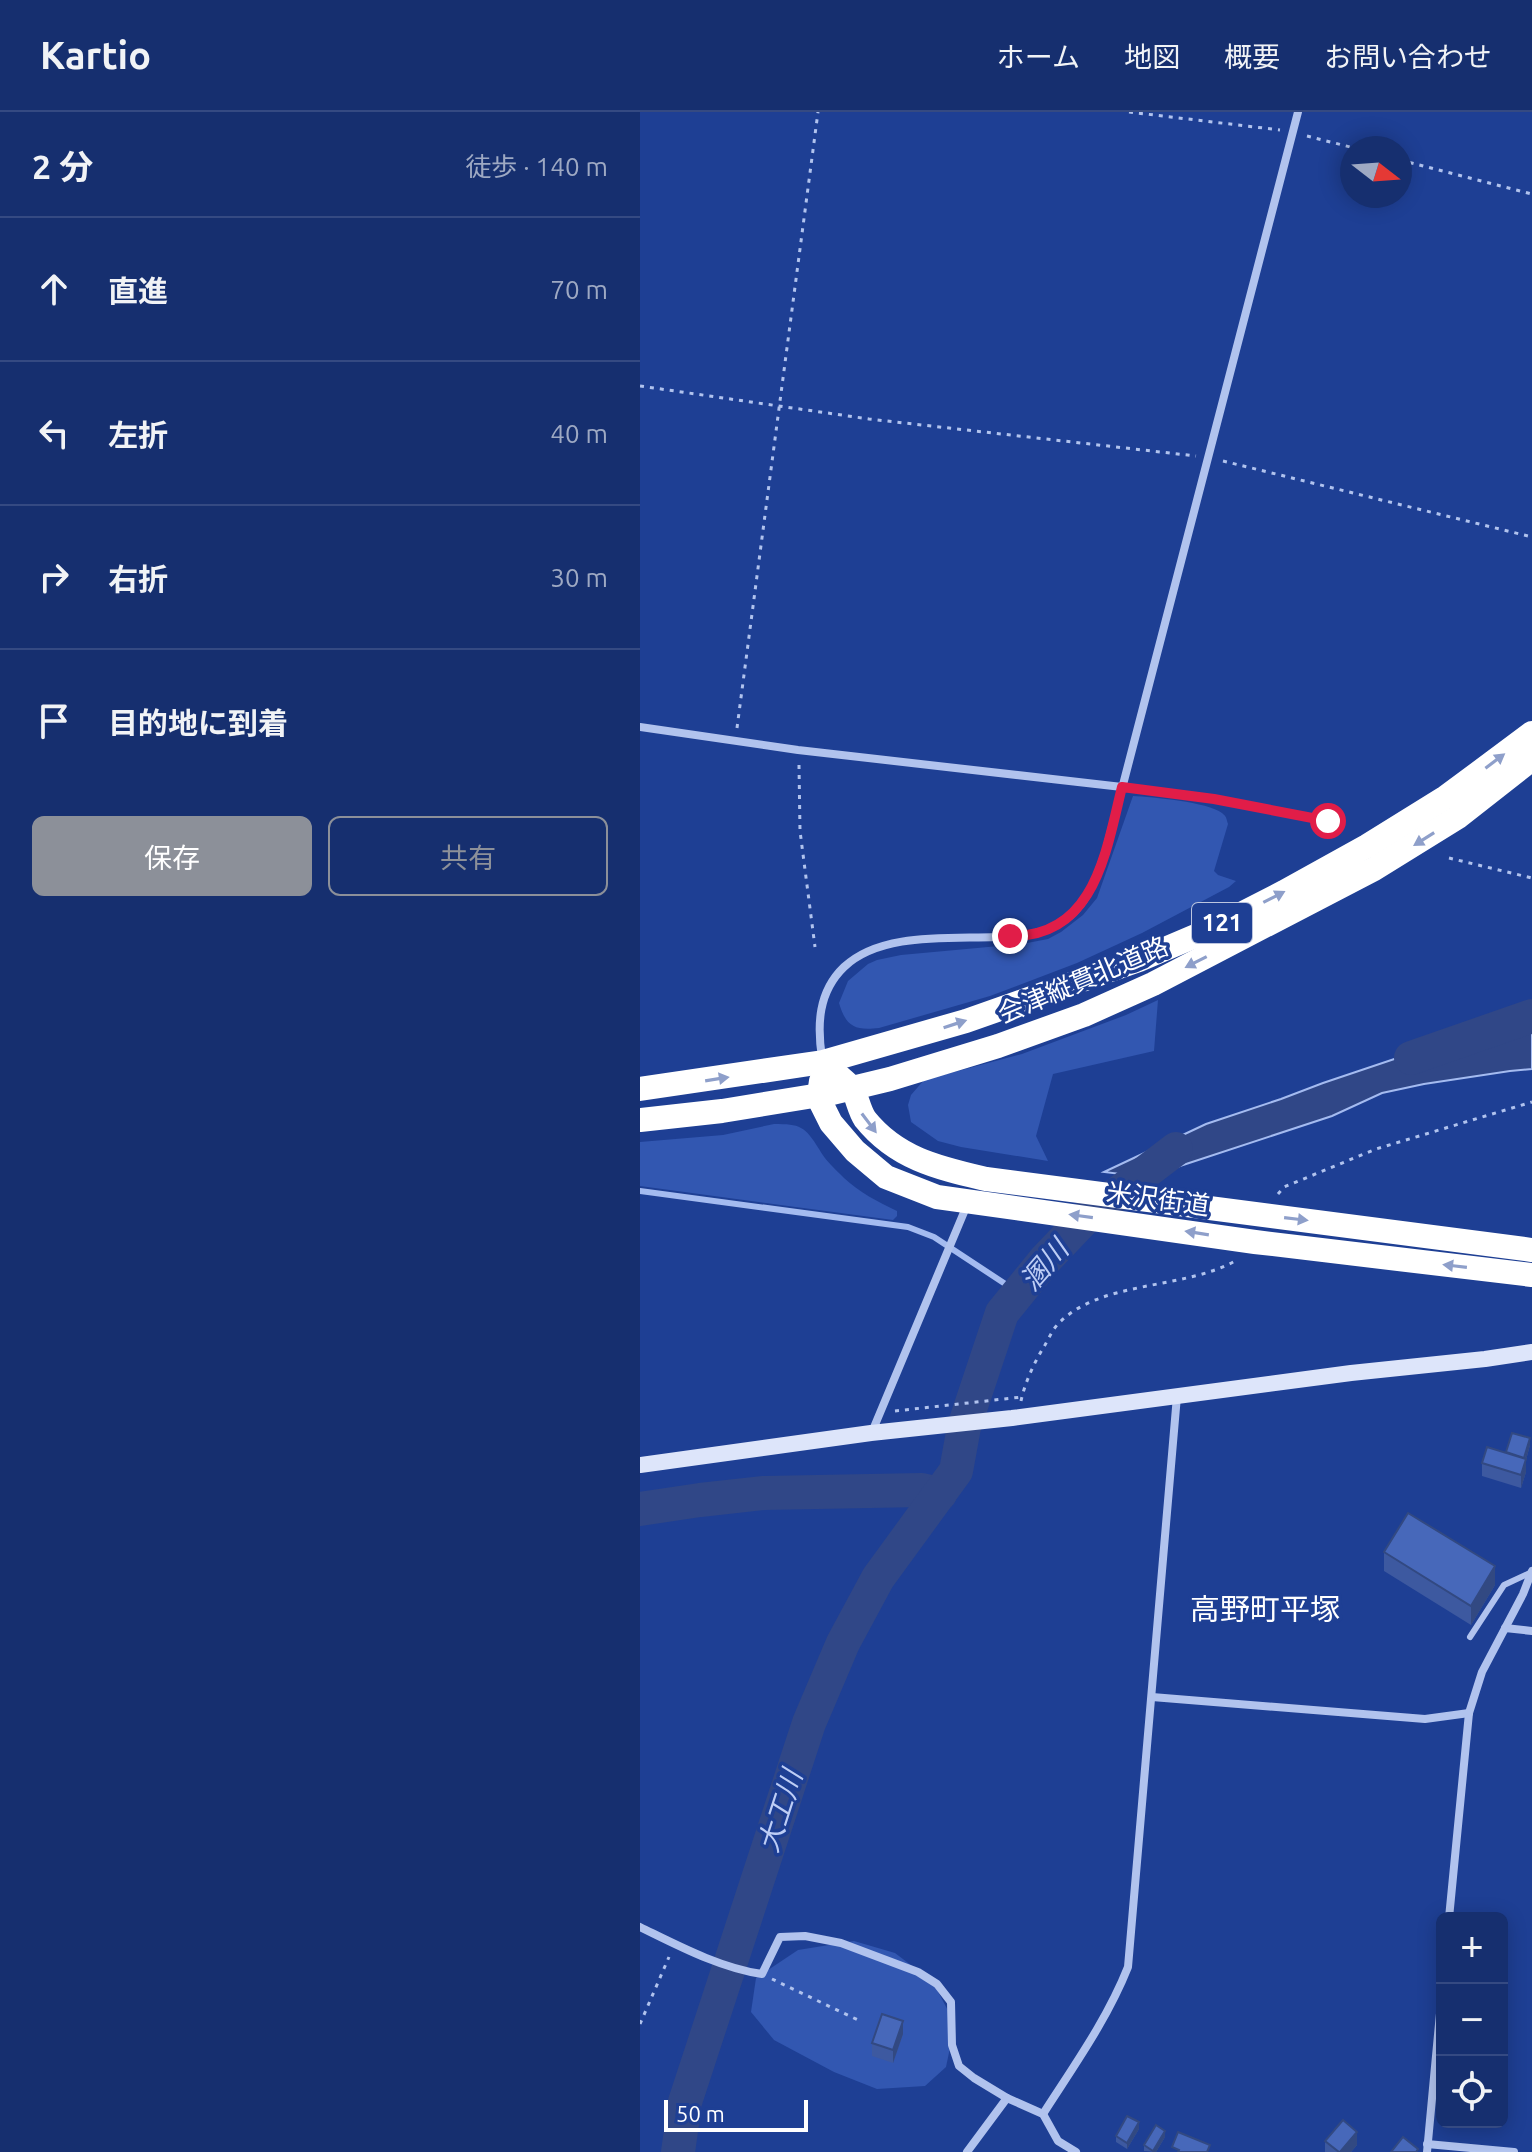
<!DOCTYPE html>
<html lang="ja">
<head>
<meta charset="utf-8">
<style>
	:root { --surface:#162f6f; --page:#233b77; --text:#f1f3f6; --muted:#9ea9c3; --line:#354a82; --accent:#8c9099 }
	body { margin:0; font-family:Ubuntu,"Noto Sans JP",sans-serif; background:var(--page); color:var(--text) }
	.controls { position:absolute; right:24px; bottom:24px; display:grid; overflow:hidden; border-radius:12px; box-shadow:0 4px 20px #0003 }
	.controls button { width:72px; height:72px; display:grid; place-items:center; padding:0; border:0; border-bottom:2px solid var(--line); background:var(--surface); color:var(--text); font:40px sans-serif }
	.compass { position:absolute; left:700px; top:24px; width:72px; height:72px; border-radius:50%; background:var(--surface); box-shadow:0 4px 20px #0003; rotate:107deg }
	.scale { position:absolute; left:24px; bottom:20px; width:144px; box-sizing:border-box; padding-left:8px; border:4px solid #fff; border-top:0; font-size:22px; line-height:28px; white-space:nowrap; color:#fff; -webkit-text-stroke:6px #1e3f94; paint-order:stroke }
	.stop { position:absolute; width:24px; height:24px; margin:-18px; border:6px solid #e11d48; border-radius:50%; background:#fff }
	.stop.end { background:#e11d48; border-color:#fff; box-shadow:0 2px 8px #0008 }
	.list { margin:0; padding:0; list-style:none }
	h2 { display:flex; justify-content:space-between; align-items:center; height:104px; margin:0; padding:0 32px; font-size:34px }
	h2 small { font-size:26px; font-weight:400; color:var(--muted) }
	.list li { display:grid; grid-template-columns:52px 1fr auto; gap:24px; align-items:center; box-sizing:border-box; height:144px; padding:0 32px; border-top:2px solid var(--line) }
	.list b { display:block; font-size:30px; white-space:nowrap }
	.list em { font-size:26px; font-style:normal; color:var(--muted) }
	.actions { display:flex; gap:16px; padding:24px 32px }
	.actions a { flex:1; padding:18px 0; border:2px solid var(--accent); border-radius:12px; text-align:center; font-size:28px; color:var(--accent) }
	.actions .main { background:var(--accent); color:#fff }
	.icon { flex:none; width:44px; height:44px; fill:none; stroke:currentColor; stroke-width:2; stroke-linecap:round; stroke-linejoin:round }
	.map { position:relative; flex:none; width:892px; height:2040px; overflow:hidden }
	header { display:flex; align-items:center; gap:48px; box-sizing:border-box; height:112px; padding:0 40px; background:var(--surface); border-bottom:2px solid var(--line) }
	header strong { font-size:38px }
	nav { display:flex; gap:44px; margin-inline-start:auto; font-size:28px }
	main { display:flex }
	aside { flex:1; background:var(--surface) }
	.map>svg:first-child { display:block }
</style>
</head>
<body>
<header>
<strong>Kartio</strong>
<nav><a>ホーム</a><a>地図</a><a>概要</a><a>お問い合わせ</a></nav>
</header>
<main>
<aside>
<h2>2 分<small>徒歩 · 140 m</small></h2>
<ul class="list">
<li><svg class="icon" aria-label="ahead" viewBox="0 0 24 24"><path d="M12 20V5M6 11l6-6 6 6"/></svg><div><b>直進</b></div><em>70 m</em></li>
<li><svg class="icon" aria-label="left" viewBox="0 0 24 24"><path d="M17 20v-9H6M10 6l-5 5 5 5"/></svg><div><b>左折</b></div><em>40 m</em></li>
<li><svg class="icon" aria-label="right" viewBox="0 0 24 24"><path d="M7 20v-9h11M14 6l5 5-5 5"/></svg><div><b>右折</b></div><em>30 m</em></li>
<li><svg class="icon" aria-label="arrive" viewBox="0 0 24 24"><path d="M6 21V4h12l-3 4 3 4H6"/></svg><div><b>目的地に到着</b></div></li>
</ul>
<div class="actions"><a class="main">保存</a><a>共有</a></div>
</aside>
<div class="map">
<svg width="892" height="2040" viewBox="0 0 892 2040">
	<rect width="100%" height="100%" fill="#1e3f94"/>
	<g fill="#3257b1">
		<path d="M493,684C512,685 568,690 582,701C587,705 586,706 588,712L574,759L578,763L596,769L589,775L502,821L437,851L350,884L239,916C214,919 206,914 199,891L208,869L228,852L237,848L261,843L382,832L408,827L421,820L443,803L457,786Z"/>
		<path d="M518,888L514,939L413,962L396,1024L408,1049L321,1035L298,1029L271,1010L268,993L271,983L284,968L382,942L486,903Z"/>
		<path d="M134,1012C160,1012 165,1014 179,1037C185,1048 195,1057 204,1066C219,1080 238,1090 257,1099V1104L253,1108L0,1074V1030L83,1023Z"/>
		<path d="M214,1829L255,1841L293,1870L315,1912L306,1955L285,1974L237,1977L194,1960L134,1928L111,1900L116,1866L158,1838Z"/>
	</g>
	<path fill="#304787" stroke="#a4bbf0" stroke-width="2" d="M892,915V957L870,959L784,972L742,981L692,1004L540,1054L514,1066L464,1060L566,1012L641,987L683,971L787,936L876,920Z"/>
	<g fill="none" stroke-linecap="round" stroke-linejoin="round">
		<path stroke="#a4bbf0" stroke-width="6" d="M0,1079L268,1115L294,1125L379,1181"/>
		<g stroke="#304787" stroke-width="34">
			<path d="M771,946L892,904"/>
			<path d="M0,1397L60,1388L124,1381L282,1378L300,1382"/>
			<path d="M38,2040L45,1990L169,1611L203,1531L238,1466L316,1359L324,1315L362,1201L405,1148L444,1107L536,1037"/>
		</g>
		<g stroke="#b1c3ee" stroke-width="3" stroke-dasharray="4 6" stroke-linecap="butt">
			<path d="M489,0L640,18"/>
			<path d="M667,24L714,36"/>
			<path d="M760,48L892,82"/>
			<path d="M0,274L229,307L556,344"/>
			<path d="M583,349L892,425"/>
			<path d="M97,616L178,0"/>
			<path d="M159,653L160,719L175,835"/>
			<path d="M495,677L574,687L688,709"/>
			<path d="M809,746L892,766"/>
			<path d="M638,1082L644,1075L736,1037L892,990"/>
			<path d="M381,1289C385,1270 395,1249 405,1233C409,1226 413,1217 418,1212C460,1168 543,1178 595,1149"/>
			<path d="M255,1299L382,1285"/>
			<path d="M132,1867L218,1908"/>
			<path d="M0,1912L29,1845"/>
		</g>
		<path stroke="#b1c3ee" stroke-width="6" d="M830,1525L864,1473L892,1460"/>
		<g stroke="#b1c3ee" stroke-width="8">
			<path d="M0,615L158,638L482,675"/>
			<path d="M182,946C177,913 178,880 204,855C241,820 309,827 357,825C381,824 402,823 422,810C447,794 457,765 466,738L658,0"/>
			<path d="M232,1320L327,1093"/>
			<path d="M865,1516L892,1519"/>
			<path d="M512,1585L785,1607L829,1601"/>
			<path d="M809,1806L829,1601L842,1560L883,1482L892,1459"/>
			<path d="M0,1815C37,1833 80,1856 122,1862L140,1825L165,1824L201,1831L278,1860L297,1872L311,1890L312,1933L319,1954L334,1966L367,1986L403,2002L418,2029L436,2040"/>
			<path d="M403,2002C433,1955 467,1908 488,1855L537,1284"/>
			<path d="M787,2032L874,2040"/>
			<path d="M327,2040L367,1986"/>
			<path d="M787,2040L802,1880"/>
		</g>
		<path stroke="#dde5fa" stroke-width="16" d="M0,1353L231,1321L372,1306L711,1261L845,1247L892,1240"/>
		<g stroke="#fff" stroke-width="24">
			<path d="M200,965C204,969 210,973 213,978C218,988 219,998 225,1007C257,1047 299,1056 346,1067L892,1138"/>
			<path d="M181,969L179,983L181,991L191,1011L215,1039L246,1065L297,1085L615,1130L892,1163"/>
			<path d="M0,977L183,950L326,909L499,848L572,817L644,780L727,734L806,685L892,621"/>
			<path d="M0,1008L82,999L192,981L250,967L358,934L444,903L513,872L734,757L818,705L892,647"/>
		</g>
	</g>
	<g fill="#3d59a0">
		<path d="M890,1333L886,1348V1360L881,1376L842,1364V1351Z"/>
		<path d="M744,1440L855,1473L831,1513L744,1459Z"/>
		<path d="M263,1922L253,1951L232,1944V1931Z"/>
		<path d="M499,2017L487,2037L476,2030V2024Z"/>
		<path d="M525,2025L516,2040L504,2039V2033Z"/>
		<path d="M685,2029L717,2033L711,2040H685Z"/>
	</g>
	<g fill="#324982">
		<path d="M890,1326V1333L886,1348V1360L881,1376V1363Z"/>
		<path d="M855,1454V1473L831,1513V1494Z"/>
		<path d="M263,1909V1922L253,1951V1938Z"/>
		<path d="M499,2010V2017L487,2037V2031Z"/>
		<path d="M525,2019V2025L516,2040H513Z"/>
		<path d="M717,2020V2033L711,2040H700Z"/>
	</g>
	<g fill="#4768ba" stroke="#324982" stroke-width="2">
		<path d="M872,1321L890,1326L884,1346L866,1340Z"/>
		<path d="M847,1335L886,1347L881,1363L842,1351Z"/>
		<path d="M768,1401L855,1454L831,1494L744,1440Z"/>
		<path d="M242,1902L263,1909L253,1938L232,1931Z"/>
		<path d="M487,2004L499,2010L487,2031L476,2024Z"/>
		<path d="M703,2008L717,2020L700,2040H699L685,2029Z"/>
		<path d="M516,2013L525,2019L513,2039L504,2033Z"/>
		<path d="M538,2020L570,2033L567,2040H538L539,2038L532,2035Z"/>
		<path d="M763,2025L778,2037L776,2040H751Z"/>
	</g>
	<defs><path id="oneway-solid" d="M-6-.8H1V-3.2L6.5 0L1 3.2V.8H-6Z" transform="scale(2)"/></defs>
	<g fill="#8e9fca">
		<use href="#oneway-solid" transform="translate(855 649) rotate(-37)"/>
		<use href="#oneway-solid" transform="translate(784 727) rotate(148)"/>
		<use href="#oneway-solid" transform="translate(634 785) rotate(-27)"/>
		<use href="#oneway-solid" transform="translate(556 850) rotate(153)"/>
		<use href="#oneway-solid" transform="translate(315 912) rotate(-18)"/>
		<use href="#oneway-solid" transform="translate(77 967) rotate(-9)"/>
		<use href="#oneway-solid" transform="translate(229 1011) rotate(53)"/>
		<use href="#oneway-solid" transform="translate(441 1104) rotate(-172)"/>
		<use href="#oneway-solid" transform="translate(656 1107) rotate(7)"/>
		<use href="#oneway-solid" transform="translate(557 1121) rotate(-171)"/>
		<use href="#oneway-solid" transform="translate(815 1154) rotate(-173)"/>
	</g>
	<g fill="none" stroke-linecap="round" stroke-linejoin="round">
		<path stroke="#e11d48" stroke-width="10" d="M370,824C455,826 466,739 482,675L574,687L688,709"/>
	</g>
	<g text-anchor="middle" stroke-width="7" stroke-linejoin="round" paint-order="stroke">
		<rect fill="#1e3f94" stroke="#bcc5df" stroke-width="2" x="552" y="791" width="60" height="40" rx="6"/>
		<g font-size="24" font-weight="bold" fill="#fff">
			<text x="582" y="819">121</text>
		</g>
		<g font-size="26" fill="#fff" stroke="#1e3f94">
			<text transform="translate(443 868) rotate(-23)" y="9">会津縦貫北道路</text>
			<text transform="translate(518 1087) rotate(8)" y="9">米沢街道</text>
		</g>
		<g font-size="28" font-style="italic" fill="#bdcdf5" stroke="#1e3f94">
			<text transform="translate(404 1153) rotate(-49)" y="10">溷川</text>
			<text transform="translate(140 1699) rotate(-72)" y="10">大工川</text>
		</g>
		<g font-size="30" fill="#fff" stroke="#1e3f94">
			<text x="625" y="1508">高野町平塚</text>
		</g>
	</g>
</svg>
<div class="controls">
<button>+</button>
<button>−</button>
<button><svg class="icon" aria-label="locate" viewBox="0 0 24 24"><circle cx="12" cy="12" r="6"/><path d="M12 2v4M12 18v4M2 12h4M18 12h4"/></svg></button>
</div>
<svg class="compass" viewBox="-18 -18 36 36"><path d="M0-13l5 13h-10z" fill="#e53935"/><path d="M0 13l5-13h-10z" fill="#9ea9c3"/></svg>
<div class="scale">50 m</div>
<div class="stop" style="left:688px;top:709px"></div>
<div class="stop end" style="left:370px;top:824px"></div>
</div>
</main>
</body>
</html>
